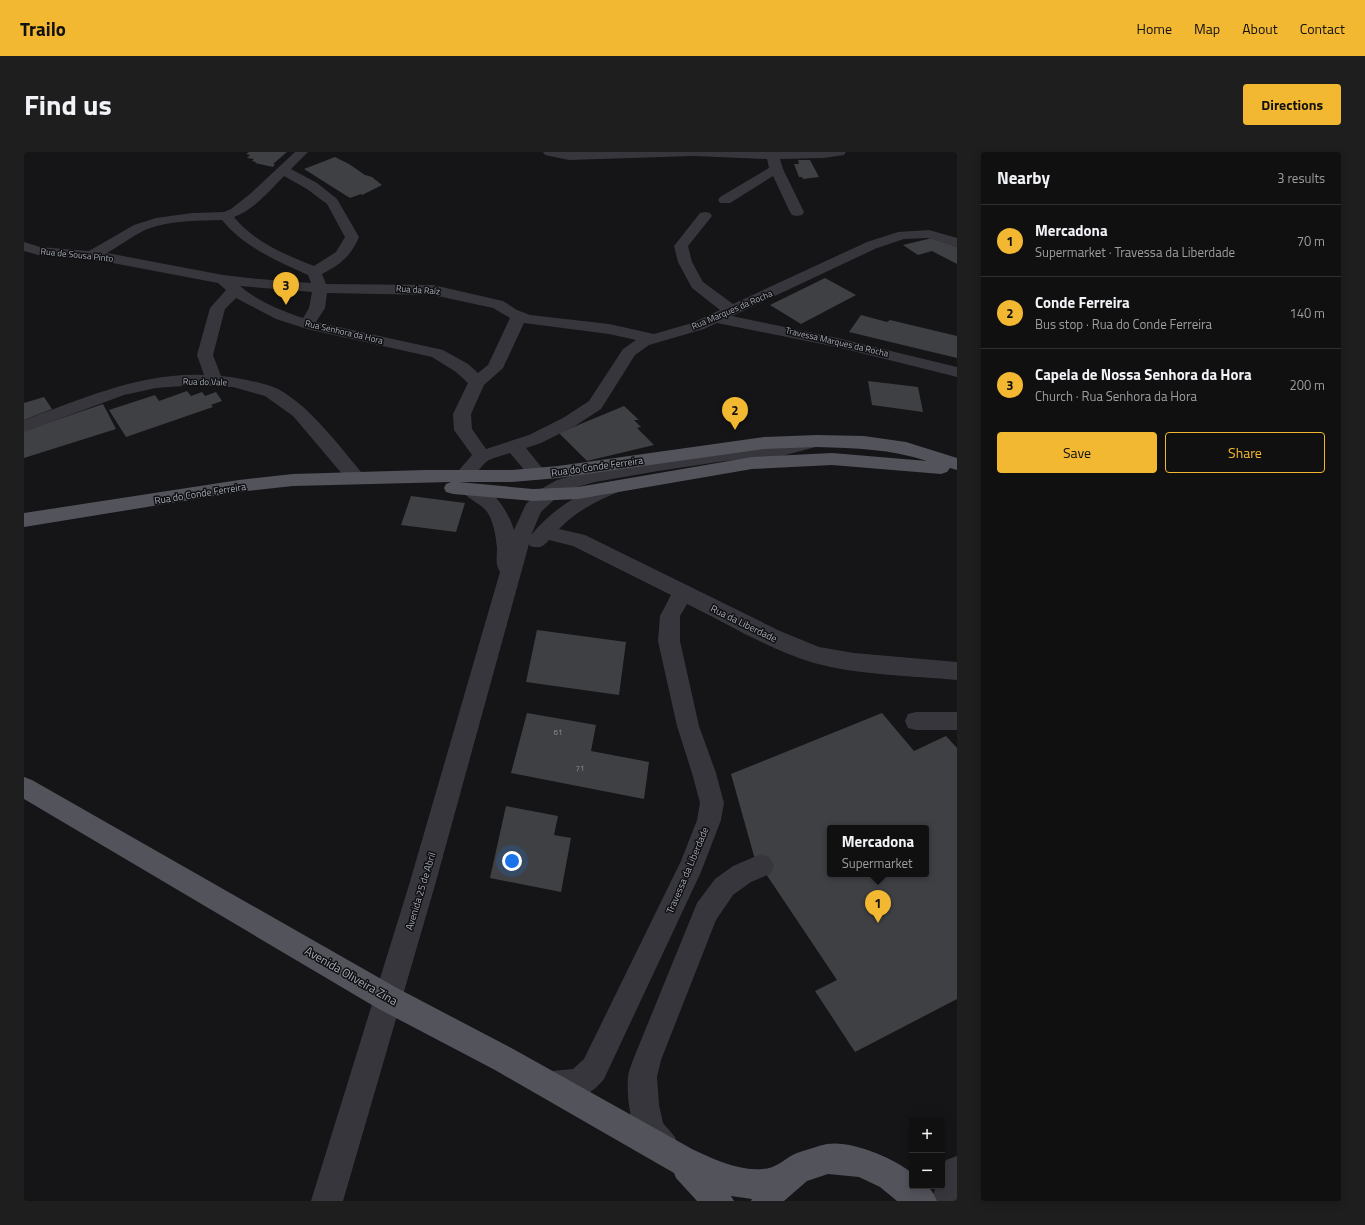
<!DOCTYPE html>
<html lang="en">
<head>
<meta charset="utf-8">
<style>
	:root { --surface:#101011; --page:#1e1e1f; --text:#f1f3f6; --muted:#9c9d9f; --line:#303031; --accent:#f3b831 }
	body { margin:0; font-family:"Titillium Web",sans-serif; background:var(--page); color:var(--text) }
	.controls { position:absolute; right:12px; bottom:12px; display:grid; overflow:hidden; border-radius:4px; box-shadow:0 2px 10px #0003 }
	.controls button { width:36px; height:36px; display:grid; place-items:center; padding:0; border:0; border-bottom:1px solid var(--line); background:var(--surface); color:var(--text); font:20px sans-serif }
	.you { position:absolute; left:488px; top:709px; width:14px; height:14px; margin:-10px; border:3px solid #fff; border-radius:50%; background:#1a73e8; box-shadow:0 0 0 6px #1a73e833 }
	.badge { display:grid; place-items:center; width:26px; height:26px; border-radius:50%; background:var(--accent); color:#111; font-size:13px; font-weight:700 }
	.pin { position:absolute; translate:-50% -33px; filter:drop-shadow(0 1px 2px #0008) }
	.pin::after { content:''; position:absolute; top:21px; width:14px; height:12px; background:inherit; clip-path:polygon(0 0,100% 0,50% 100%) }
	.popup { position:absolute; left:803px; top:673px; width:102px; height:52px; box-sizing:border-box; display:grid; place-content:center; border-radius:4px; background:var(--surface); filter:drop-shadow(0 1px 3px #0005); font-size:13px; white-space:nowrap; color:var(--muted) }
	.popup b { font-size:15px; color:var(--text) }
	.popup::after { content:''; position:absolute; left:50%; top:100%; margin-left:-8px; border:8px solid transparent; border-top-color:var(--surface) }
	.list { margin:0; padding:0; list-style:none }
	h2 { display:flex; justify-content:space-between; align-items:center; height:52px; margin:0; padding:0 16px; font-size:17px }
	h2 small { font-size:13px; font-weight:400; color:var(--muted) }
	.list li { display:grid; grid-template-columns:26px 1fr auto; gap:12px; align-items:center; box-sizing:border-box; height:72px; padding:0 16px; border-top:1px solid var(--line) }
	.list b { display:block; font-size:15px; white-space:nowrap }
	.list p { margin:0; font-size:13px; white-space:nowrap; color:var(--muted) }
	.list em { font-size:13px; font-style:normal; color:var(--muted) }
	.actions { display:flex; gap:8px; padding:12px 16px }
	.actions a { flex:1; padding:9px 0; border:1px solid var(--accent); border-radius:4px; text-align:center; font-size:14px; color:var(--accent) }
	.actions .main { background:var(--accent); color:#111 }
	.map { position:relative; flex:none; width:933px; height:1049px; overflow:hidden; border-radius:4px }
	header { display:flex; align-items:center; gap:24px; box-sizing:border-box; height:56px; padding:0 20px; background:var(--accent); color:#111 }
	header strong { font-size:19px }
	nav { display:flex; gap:22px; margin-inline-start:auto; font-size:14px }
	.intro { display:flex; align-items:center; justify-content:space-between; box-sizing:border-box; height:96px; padding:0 24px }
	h1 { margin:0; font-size:28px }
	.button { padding:10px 18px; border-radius:4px; background:var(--accent); color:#111; font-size:14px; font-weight:700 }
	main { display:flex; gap:24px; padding:0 24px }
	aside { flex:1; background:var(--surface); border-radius:4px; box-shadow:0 2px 10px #0003 }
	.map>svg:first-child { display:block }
</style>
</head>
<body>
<header>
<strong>Trailo</strong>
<nav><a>Home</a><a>Map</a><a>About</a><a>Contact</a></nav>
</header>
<div class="intro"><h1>Find us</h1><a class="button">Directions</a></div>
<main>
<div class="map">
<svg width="933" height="1049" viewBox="0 0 933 1049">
	<rect width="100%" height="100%" fill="#151517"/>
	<g fill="#3f4044" fill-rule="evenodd">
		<path d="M225,0H263L249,12H251L249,15L231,11L232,10L228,9L230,7L223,6L226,3L222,2Z"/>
		<path d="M311,5L325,12L341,23L348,25L358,33L338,43L337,42L326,46L280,17Z"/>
		<path d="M774,8H786L795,25L779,27L778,25H775L770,12H775Z"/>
		<path d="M908,86L933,95V112L908,99L894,103L879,93Z"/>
		<path d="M801,126L832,143L777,172L746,153Z"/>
		<path d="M837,163L863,170L866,168L933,184V206L825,180Z"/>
		<path d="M844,229L894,235L899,260L848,253Z"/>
		<path d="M163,239L167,244L178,240L181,244L192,240L198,249L187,253L189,255L102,285L85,258L131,243L135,249Z"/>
		<path d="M20,245L28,257L0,268V251Z"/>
		<path d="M79,252L92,277L0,306V279Z"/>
		<path d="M600,254L615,268H610L617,275L613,276L630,293L563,309L535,281Z"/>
		<path d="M387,344L441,351L432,380L377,373Z"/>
		<path d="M513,478L602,490L595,543L502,530Z"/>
		<path d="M503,561L572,573L567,599L625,610L620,647L487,621Z"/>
		<path d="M858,561L890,599L922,584L933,596V847L831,900L791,839L813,828L730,704L707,622ZM806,676H902V722H806Z"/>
		<path d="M482,654L534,664L530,683L547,686L537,740L466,726Z"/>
	</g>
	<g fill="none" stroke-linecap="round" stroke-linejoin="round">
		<g fill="#36363c" fill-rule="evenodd">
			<path d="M271,0H284L267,17L293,31L313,47L335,85C327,104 316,113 298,122L302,132L409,133L479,149L493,158L506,163L585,172L630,182L668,171L696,158L668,136L654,110L650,94L676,61L681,60L686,61L688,64L664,94L668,110L679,130L709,152L843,90L874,80L905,78L933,86V95L904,86L880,87L853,96L708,164L813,186L933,215V225L813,195L693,171L680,177L625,193L611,203L577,257L551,274L517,291L502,296L523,322L521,326L514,328L507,326L486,301C480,303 471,305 465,308C452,316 451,334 432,328L430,324L448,303L430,278L429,262L444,231L432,220L408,205L283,177L252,167L212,146L201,157L189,203L197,224C210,225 242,231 254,237C287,255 314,293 339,322L341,326L339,330L332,332L325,330L269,264L241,244L209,235L172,233L132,236L100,243L0,280V268C58,247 117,220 180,223L173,203L186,156L202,138L194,131L78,109L14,103L0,99V90L16,95L65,99L110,73L132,66L168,61L200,60L207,57L226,42ZM260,24L283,37L303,52L321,85L312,100L290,114C262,103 230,90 210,65C230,58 246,38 260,24ZM198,68C220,95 253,109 284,123L287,131L235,127L199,123L83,101C95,94 107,85 119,79C143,68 173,69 198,68ZM216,134L288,140L285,156L279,166C258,159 233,149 216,134ZM303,141L409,143L469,156L486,166L464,213L454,221L444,212L419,198L292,170L301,156ZM500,171L585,182L612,188L599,197L565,249L539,266L505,283L462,297L448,277L447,262L460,233L479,216Z"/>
			<path d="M519,0H822L820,3L800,6L756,7L759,17L780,60L778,63L773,64L768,63L766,60L749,24L706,51H696L694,48L696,45L745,16L743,7L670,4L545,8L521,3Z"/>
			<path d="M793,283L799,285L802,289L799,293L758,304L701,309L634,319L571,330L546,337L531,347L517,360L507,383C525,362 546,346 572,335C581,331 589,327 599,330L601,334L599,338C575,348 553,358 535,377L561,383L756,479L795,495L830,501L933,510V528C889,524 833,523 790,511C746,498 704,472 663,452L656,464V489L675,574L692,621L700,651L697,668L677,720L580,927C576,932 571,937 566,940C555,949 530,950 518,944L513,934L518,924L528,919L549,917L560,907L657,709L673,668L676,651L668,621L653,574L634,489L636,464L647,443L549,394L525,388C519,395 515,397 506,394L505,392L411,733L319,1049H287L385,733L476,420C471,413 473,405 473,396C472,385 470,373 465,363C459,351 444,349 438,338L440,334C465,327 484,358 490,378L502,352L517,337L533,328L571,318L634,307L701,297L758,292Z"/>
			<path d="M892,560H933V578H892L884,576L881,569L884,562Z"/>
			<path d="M737,702L746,706L750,714L746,722L727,730L709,743L692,768L637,908L633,925L635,953L639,971L651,985L655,996L651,1007L640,1011C637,1010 632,1009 629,1006C609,990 602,951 604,926C604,920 607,914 609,908L673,751L691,727L709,714Z"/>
			<path d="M933,1004V1049H907L912,1034H918V1018L922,1008Z"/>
		</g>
		<g fill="#52535b" fill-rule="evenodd">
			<path d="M793,283L840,284L882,290L933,306V318L926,316L923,320L917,322L808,313L728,317L554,347L509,349L429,342L422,340L420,336L422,332L427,330L269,334L215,340L0,375V361L215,328L269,322L401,318H488L534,314L740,285ZM793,295C831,296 867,297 903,309L808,301L728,305L554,335L509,337L435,330H488L534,326L740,297Z"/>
			<path d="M0,625L8,628L373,836L491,898L668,997C689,1007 714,1019 738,1017C752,1017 761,1006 773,1001C783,998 793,994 803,992C827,988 870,1006 888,1021V1034C904,1034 906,1033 913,1049H873L856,1035L835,1025L804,1022L783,1029L760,1049H727L728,1047L707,1044L710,1049H673L652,1026L650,1021L471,918L353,856L0,647Z"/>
		</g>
	</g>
	<g text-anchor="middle" stroke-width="3" stroke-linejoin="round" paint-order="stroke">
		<g font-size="8" fill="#8c909a">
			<text x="534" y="583">61</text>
			<text x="556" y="619">71</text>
		</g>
		<g font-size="9" fill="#a6abb7" stroke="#101012">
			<text transform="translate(53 103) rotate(6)" y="3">Rua de Sousa Pinto</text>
			<text transform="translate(394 138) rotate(4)" y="3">Rua da Raíz</text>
			<text transform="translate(708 158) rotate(-23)" y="3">Rua Marques da Rocha</text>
			<text transform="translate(320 180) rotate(13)" y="3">Rua Senhora da Hora</text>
			<text transform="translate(813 190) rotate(13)" y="3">Travessa Marques da Rocha</text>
			<text transform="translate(181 230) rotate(1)" y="3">Rua do Vale</text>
		</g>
		<g font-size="10" fill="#a6abb7" stroke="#101012">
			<text transform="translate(573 314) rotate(-8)" y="4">Rua do Conde Ferreira</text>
			<text transform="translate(176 341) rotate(-9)" y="4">Rua do Conde Ferreira</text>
			<text transform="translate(720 471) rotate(26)" y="4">Rua da Liberdade</text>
			<text transform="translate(663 718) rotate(-67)" y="4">Travessa da Liberdade</text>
			<text transform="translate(396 739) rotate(-73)" y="4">Avenida 25 de Abril</text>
		</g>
		<g font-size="12" fill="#a6abb7" stroke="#101012">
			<text transform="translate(327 824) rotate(30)" y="4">Avenida Oliveira Zina</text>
		</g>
	</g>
</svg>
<div class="controls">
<button>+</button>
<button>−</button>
</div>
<div class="you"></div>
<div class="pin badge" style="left:854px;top:771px">1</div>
<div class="popup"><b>Mercadona</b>Supermarket</div>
<div class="pin badge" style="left:711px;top:278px">2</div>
<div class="pin badge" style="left:262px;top:153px">3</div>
</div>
<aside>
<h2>Nearby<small>3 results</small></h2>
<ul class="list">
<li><span class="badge">1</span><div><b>Mercadona</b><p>Supermarket · Travessa da Liberdade</p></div><em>70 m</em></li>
<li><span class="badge">2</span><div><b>Conde Ferreira</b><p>Bus stop · Rua do Conde Ferreira</p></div><em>140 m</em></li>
<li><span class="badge">3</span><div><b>Capela de Nossa Senhora da Hora</b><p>Church · Rua Senhora da Hora</p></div><em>200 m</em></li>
</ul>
<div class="actions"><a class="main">Save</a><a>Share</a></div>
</aside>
</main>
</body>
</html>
